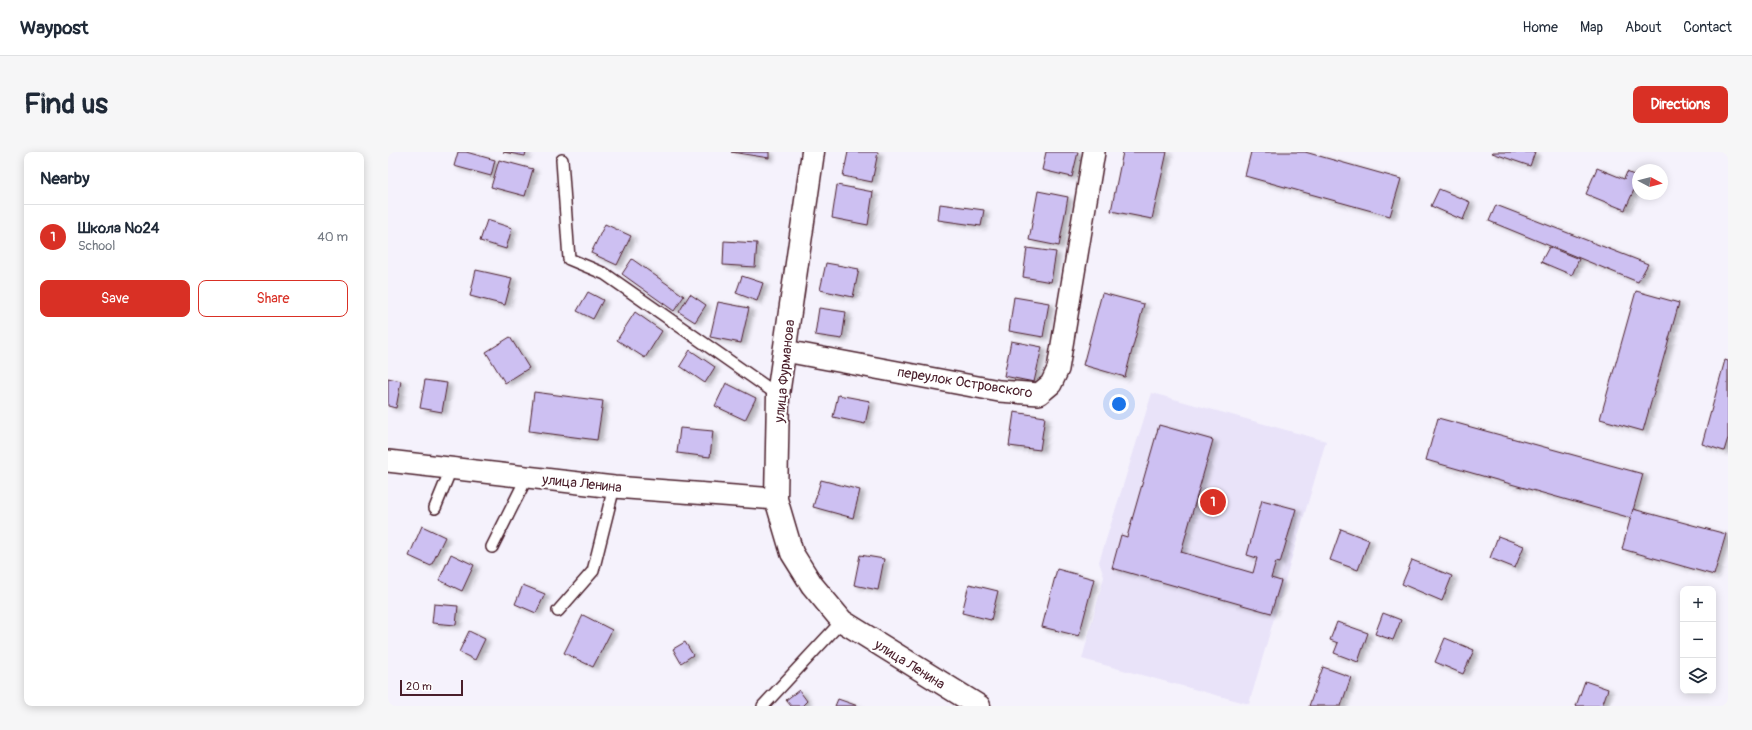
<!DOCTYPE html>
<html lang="en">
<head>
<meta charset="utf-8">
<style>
	:root { --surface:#fff; --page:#f6f6f7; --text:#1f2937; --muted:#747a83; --line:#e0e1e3; --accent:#d93025 }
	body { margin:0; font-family:Pangolin,sans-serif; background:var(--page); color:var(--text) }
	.controls { position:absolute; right:12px; bottom:12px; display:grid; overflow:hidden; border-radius:8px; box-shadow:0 2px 10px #0003 }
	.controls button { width:36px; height:36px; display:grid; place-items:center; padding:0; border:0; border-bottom:1px solid var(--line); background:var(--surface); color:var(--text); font:20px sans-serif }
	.compass { position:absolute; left:1244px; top:12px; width:36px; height:36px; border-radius:50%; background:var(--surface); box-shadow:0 2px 10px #0003; rotate:97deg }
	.scale { position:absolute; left:12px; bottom:10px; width:63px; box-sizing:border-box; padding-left:4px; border:2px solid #4a1f2b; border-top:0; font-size:11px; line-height:14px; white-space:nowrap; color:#4a1f2b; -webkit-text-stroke:3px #fff; paint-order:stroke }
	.you { position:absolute; left:731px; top:252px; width:14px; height:14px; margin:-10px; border:3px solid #fff; border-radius:50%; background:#1a73e8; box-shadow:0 0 0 6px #1a73e833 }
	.badge { display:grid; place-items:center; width:26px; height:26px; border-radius:50%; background:var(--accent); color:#fff; font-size:13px; font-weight:700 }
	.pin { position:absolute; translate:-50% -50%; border:2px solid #fff; box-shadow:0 1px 4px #0006 }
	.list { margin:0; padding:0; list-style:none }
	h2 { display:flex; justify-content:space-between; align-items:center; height:52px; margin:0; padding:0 16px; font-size:17px }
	h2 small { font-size:13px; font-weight:400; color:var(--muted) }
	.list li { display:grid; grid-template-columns:26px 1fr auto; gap:12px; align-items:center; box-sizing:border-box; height:64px; padding:0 16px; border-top:1px solid var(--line) }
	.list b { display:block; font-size:15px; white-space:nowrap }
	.list p { margin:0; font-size:13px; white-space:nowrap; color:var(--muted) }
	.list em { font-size:13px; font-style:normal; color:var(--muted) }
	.actions { display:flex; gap:8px; padding:12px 16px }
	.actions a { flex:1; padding:9px 0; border:1px solid var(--accent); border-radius:8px; text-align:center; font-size:14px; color:var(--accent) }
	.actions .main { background:var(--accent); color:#fff }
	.icon { flex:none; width:22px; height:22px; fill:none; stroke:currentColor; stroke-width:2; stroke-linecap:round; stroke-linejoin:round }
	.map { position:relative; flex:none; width:1340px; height:554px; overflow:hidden; border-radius:8px }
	header { display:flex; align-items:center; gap:24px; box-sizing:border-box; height:56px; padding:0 20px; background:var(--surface); border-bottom:1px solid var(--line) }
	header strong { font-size:19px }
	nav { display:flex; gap:22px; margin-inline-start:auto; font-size:14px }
	.intro { display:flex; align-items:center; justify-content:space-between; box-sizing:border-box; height:96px; padding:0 24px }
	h1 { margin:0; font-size:28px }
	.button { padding:10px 18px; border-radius:8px; background:var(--accent); color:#fff; font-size:14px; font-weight:700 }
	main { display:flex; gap:24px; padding:0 24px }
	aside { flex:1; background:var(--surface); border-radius:8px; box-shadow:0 2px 10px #0003 }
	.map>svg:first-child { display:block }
</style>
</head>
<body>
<header>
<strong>Waypost</strong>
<nav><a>Home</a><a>Map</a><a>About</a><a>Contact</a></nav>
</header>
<div class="intro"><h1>Find us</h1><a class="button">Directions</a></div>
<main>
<aside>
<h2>Nearby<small></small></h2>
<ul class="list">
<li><span class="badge">1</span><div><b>Школа №24</b><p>School</p></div><em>40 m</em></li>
</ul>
<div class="actions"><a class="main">Save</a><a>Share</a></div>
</aside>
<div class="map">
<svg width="1340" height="554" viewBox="0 0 1340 554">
	<defs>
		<filter id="shadow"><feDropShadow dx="4.5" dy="2.5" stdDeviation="2" flood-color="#0004"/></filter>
	</defs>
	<rect width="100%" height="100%" fill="#f5f2fc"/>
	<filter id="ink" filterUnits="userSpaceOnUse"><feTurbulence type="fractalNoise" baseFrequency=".025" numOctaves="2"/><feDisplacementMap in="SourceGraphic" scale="8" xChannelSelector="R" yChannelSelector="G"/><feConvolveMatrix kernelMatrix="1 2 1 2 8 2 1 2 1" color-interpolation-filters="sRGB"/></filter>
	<g filter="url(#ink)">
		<path fill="#e9e3f9" d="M764,241L938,289L861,552L694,507L716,425L711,410Z"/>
		<g fill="#cdc0f2" stroke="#4a1f2b" filter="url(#shadow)">
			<path d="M70,0H78L107,8L103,24L66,14Z"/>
			<path d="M115,0H138L137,4Z"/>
			<path d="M343,0H381V6Z"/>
			<path d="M460,0H490L484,30L455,24Z"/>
			<path d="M658,0H690L684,25L654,18Z"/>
			<path d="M735,0H779L764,67L723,59Z"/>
			<path d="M863,0H917L1013,27L1002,64L857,24Z"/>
			<path d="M1105,0H1147L1142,14L1104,1Z"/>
			<path d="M111,8L145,17L137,44L103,35Z"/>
			<path d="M1209,16L1236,27L1239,20L1250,25V29L1237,58L1198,42Z"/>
			<path d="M449,33L485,40L480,73L444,66Z"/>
			<path d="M1051,37L1082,50L1075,68L1043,54Z"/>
			<path d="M650,39L680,45L671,94L641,88Z"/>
			<path d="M552,52L596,58L593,74L550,68Z"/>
			<path d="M1108,53L1260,112L1250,130L1101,69Z"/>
			<path d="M99,68L124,76L118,97L92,89Z"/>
			<path d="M217,72L243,84L229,113L203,101Z"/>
			<path d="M336,89L369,91L367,115L335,113Z"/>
			<path d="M1161,95L1191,107L1184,123L1153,110Z"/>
			<path d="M639,96L668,100L663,130L635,125Z"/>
			<path d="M244,107L296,144L286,159L234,122Z"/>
			<path d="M438,111L471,117L465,145L432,138Z"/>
			<path d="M88,118L124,126L117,153L82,144Z"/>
			<path d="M354,124L375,131L369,149L348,141Z"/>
			<path d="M1248,139L1291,151L1255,279L1212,267Z"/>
			<path d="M200,140L215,148L205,167L189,159Z"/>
			<path d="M714,141L756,152L737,225L695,213Z"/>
			<path d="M302,142L318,153L307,170L291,160Z"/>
			<path d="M626,145L661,151L655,185L621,179Z"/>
			<path d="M330,150L361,156L353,191L322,185Z"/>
			<path d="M431,156L458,160L454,187L427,183Z"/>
			<path d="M247,160L274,179L257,206L229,188Z"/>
			<path d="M122,185L141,216L117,231L98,200Z"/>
			<path d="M623,189L654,195L646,230L616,224Z"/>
			<path d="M302,198L327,215L317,231L292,214Z"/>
			<path d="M1337,208L1340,209V286L1336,299L1314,292Z"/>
			<path d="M0,226L13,229L8,256L0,254Z"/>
			<path d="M37,228L59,231L54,260L32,256Z"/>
			<path d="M338,231L368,246L357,268L327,254Z"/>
			<path d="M146,240L215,249L209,288L141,279Z"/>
			<path d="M450,243L482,249L477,272L445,265Z"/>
			<path d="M626,260L657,265L652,298L621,294Z"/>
			<path d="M1050,266L1255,322L1243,366L1038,308Z"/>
			<path d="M771,273L825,288L793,400L865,421L869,406L859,403L874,348L908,357L892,411L888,410L883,426L893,429L883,461L724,416L733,383L739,385Z"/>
			<path d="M292,276L325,279L322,305L289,301Z"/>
			<path d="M433,328L472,338L465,366L425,355Z"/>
			<path d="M1245,357L1338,382L1326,423L1234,397Z"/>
			<path d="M34,374L57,385L43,414L21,404Z"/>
			<path d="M953,377L981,388L970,418L942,408Z"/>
			<path d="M1110,384L1136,394L1127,416L1102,406Z"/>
			<path d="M63,402L86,413L74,439L51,428Z"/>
			<path d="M472,403L496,407L490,438L466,433Z"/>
			<path d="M1024,408L1064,424L1054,449L1014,432Z"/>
			<path d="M669,417L706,427L691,484L654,475Z"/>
			<path d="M581,432L610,439L603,468L574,461Z"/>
			<path d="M135,433L157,442L148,461L127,452Z"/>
			<path d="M46,452L70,454L68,473L44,471Z"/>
			<path d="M995,461L1013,468L1005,488L987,482Z"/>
			<path d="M195,463L224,478L205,515L176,501Z"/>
			<path d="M949,470L980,481L970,510L946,501L950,491L942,488Z"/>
			<path d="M81,479L97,487L87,508L71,500Z"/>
			<path d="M1057,486L1086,498L1075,522L1047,510Z"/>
			<path d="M297,490L305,503L293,511L285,497Z"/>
			<path d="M935,515L963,525L953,554H921Z"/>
			<path d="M1197,529L1220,537L1214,554H1188Z"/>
			<path d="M411,538L419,549L414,554H403L398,548Z"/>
			<path d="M450,547L470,554H447Z"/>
		</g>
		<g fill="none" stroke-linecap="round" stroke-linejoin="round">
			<defs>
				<g id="service">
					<path d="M174,8L181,107L217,122L390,243"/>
					<path d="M47,356L63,317"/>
					<path d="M104,395L139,325"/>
					<path d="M170,459L205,419L226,335"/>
					<path d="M375,554L454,469"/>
				</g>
				<g id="minor">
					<path d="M397,199L611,239L651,242L663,232L670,217L706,0"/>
					<path d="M0,309L226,335L388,347"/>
				</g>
				<path id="secondary" d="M425,0L390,243L388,347L404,401L424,433L454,469L591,554"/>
			</defs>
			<use href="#service" stroke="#4a1f2b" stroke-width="14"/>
			<use href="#minor" stroke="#4a1f2b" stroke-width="24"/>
			<use href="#secondary" stroke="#4a1f2b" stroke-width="25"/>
			<use href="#service" stroke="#fff" stroke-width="11"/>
			<use href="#minor" stroke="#fff" stroke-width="21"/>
			<use href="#secondary" stroke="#fff" stroke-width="22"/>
		</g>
	</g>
	<g text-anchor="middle" stroke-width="4" stroke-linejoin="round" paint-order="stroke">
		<g font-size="14" fill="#4a1f2b" stroke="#fff">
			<text transform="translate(396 219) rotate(-84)" y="5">улица Фурманова</text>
			<text transform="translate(577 230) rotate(9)" y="5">переулок Островского</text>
			<text transform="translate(194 331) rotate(6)" y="5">улица Ленина</text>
			<text transform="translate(522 512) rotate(32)" y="5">улица Ленина</text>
		</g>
	</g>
</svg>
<div class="controls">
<button>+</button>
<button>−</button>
<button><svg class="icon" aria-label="layers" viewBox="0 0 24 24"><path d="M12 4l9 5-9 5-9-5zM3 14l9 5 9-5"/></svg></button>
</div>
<svg class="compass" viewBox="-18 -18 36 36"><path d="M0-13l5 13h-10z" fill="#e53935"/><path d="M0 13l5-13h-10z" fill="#747a83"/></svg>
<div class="scale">20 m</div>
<div class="you"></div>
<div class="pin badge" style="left:825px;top:350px">1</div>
</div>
</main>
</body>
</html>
